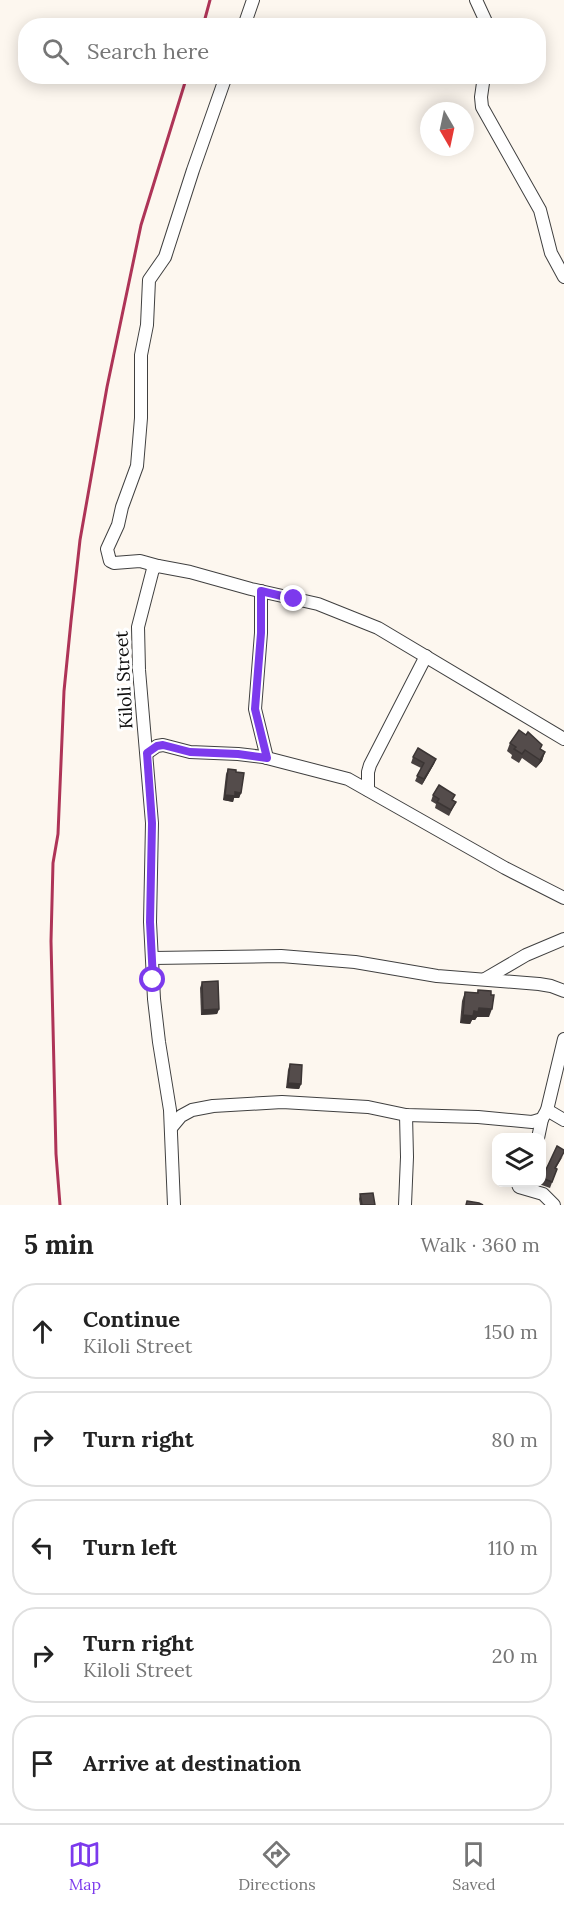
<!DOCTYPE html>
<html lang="en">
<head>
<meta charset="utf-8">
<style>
	:root { --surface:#fff; --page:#f2f2f2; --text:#222; --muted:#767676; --line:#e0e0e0; --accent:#7c3aed }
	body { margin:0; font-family:Lora,serif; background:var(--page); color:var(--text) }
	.controls { position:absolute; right:18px; bottom:18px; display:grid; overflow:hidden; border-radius:12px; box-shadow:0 3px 15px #0003 }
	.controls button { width:54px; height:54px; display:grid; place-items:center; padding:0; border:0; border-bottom:2px solid var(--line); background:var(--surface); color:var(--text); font:30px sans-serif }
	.compass { position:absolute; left:420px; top:102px; width:54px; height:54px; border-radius:50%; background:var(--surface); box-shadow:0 3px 15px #0003; rotate:171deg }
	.stop { position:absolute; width:18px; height:18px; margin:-14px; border:4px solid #7c3aed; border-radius:50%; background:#fff }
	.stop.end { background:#7c3aed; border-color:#fff; box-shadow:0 2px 6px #0008 }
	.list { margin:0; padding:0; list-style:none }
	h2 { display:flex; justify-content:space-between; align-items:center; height:78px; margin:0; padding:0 24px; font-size:26px }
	h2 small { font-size:20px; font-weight:400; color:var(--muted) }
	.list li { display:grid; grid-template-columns:39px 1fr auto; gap:18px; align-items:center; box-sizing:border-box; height:96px; margin:0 12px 12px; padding:0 12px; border:2px solid var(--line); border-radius:24px }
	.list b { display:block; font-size:22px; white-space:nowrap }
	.list p { margin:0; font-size:20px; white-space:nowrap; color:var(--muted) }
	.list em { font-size:20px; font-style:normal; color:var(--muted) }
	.icon { flex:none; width:33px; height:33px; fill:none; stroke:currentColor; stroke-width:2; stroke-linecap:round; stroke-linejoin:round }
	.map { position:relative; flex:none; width:564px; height:1205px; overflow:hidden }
	.search { position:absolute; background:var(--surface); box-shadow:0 3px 15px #0003; left:18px; right:18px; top:18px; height:66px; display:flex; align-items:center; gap:15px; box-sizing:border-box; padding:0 21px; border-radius:24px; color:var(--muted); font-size:22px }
	.sheet { height:618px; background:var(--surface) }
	nav { display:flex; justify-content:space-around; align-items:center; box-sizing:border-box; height:84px; border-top:2px solid var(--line); background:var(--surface); font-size:16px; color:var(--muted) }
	nav a { display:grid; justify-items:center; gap:3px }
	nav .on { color:var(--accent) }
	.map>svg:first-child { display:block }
</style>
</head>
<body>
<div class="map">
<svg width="564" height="1205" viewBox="0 0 564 1205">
	<rect width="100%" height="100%" fill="#fdf7ef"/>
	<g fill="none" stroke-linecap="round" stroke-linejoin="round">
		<defs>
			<g id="minor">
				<path d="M476,0L488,26"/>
				<path d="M244,26L253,0"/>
				<path d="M484,76L481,97L482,107L540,210L551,253L564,277"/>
				<path d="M158,566L140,561L114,563L110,561L107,549L118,525L122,507L137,466L141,418V355L147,325L149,280L165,257L193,170L226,76"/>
				<path d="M261,591V633L255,709L267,758"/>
				<path d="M147,753L157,746L163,745L190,752L238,754L263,757L348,779L505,868L564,898"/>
				<path d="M368,790V772L370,765L426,656"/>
				<path d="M153,958L281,956L355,962L437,976L539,984L551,986L564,991"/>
				<path d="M485,979L526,955L564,939"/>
				<path d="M547,1110L564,1120"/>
				<path d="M171,1128L181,1116L192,1110L213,1106L282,1102L368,1107L406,1115L478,1117L532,1122L542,1119L547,1110L564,1039"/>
				<path d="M538,1138L542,1119"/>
				<path d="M517,1182L519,1187L543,1194L554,1205"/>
				<path d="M174,1205L170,1110L159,1042L154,999L150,922L152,823L139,670L138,627L153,569L158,566L190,572L251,589L318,604L378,628L564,739"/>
				<path d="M405,1205L407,1157L406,1115"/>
			</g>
		</defs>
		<use href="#minor" stroke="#404040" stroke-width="14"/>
		<use href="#minor" stroke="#fff" stroke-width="12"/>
		<g stroke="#ae3457" stroke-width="3">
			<path d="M203,26L210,0"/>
			<path d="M60,1205L56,1154L51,941L53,863L58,834L64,691L71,621L80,540L107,387L141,225L187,76"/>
		</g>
	</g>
	<g fill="#484140">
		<path d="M510,743L541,749L545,752L542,761L536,768L522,758L519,763L511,758L512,755L507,751Z"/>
		<path d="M413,757L436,759L434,764L422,785L415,781L421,768L411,763Z"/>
		<path d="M228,769L236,772L241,793L239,798H234L233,802L223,800L226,774Z"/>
		<path d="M433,795L456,802L449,816L435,808L436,804L431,801Z"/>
		<path d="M202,982L219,1009L217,1014L201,1015L200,988Z"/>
		<path d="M478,990L489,1017H477L475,1020H472L470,1024L460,1023L462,1001L465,992L477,993Z"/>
		<path d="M290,1064L301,1084L299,1089L286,1088L288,1070Z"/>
		<path d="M563,1156L556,1168L557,1169L550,1188L539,1184L540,1182H542V1178Z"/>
		<path d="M496,1163V1176L492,1173Z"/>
		<path d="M360,1194L375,1205H360L359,1199Z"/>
	</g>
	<g fill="#3b3534">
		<path d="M545,752L542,761L536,768L540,760Z"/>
		<path d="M436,759L434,764L422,785L424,779Z"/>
		<path d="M235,792L241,793L239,798H234L233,802L223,800L225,795Z"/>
		<path d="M479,1008L492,1009L489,1017H477L475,1020H472L470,1024L460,1023L463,1015L474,1011Z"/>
		<path d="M219,1009L217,1014L201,1015L203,1010Z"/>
		<path d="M288,1083L301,1084L299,1089L286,1088Z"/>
	</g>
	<g fill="#544c4b" stroke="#3b3534" stroke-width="1.5">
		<path d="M519,730L526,735L528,732L542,745L540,749L545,752L540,760L525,750L522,754L514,749L516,747L510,743Z"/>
		<path d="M418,748L436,759L424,779L417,776L424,763L413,757Z"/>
		<path d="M228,769L236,770V772L244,773L241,793L235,792V796L225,795Z"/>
		<path d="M439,785L455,795L452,800L456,802L451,810L437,802L439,799L433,795Z"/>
		<path d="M218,981L219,1009L203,1010L202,982Z"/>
		<path d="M478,990L491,991V995H494L492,1009L479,1008L478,1012L474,1011L473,1016L463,1015L465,992L478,993Z"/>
		<path d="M290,1064L302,1065L301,1084L288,1083Z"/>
		<path d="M557,1146L564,1150V1152L555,1168L557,1169L552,1182L542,1178Z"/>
		<path d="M373,1193L375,1205H362L360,1194Z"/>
		<path d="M467,1201L479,1203L483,1205H466Z"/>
	</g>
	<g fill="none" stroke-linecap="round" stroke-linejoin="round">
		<path stroke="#7c3aed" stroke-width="8" d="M153,980L150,922L152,823L147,753L157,746L163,745L190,752L238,754L267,758L255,709L261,633V591L294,599"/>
	</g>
	<g text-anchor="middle" stroke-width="6" stroke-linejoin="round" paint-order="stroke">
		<g font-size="18" fill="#0d0d0d" stroke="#fff">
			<text transform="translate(124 680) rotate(-93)" y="6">Kiloli Street</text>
		</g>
	</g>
</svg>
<div class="controls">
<button><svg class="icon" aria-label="layers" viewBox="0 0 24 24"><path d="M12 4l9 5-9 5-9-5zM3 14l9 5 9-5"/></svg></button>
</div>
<svg class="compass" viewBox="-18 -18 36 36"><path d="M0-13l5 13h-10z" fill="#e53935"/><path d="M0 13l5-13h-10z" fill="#767676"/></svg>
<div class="stop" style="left:153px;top:980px"></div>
<div class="stop end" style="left:294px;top:599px"></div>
<div class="search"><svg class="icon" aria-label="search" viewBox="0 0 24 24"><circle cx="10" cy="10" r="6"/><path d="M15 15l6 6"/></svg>Search here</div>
</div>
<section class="sheet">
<h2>5 min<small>Walk · 360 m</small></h2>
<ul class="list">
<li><svg class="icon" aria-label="ahead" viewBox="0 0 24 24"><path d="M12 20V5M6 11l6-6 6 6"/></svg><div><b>Continue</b><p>Kiloli Street</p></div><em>150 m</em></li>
<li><svg class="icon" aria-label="right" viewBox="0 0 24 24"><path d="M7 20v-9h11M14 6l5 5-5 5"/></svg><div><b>Turn right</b></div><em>80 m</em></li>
<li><svg class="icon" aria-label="left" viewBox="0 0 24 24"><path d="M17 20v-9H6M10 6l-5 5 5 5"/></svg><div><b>Turn left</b></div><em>110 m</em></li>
<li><svg class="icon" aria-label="right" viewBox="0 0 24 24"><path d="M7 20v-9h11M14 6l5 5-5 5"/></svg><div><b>Turn right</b><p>Kiloli Street</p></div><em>20 m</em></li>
<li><svg class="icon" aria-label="arrive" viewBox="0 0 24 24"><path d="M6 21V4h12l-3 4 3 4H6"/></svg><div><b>Arrive at destination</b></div></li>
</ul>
</section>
<nav>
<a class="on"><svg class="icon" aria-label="map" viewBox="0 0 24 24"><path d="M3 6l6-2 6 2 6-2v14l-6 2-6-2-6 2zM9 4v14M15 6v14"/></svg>Map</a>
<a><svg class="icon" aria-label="directions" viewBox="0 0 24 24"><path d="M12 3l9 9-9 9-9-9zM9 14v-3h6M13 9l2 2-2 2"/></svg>Directions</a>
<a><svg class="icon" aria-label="saved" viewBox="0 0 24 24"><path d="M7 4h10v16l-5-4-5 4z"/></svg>Saved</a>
</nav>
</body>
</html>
